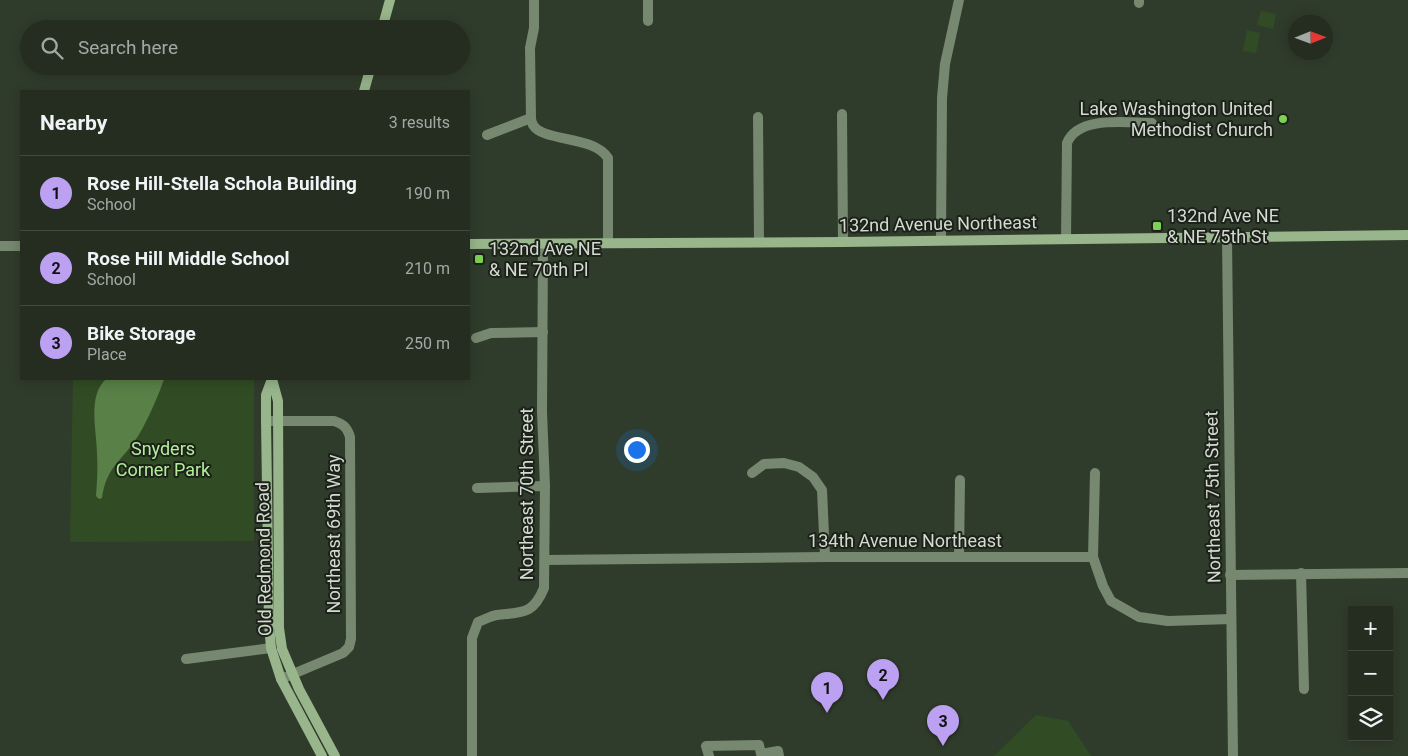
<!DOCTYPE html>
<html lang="en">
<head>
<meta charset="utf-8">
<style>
	:root { --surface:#242d20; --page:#2c3529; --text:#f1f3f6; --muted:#a3a8a5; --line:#41493e; --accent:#bca0f2 }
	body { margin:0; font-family:Roboto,sans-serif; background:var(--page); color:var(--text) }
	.controls { position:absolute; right:15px; bottom:15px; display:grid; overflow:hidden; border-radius:0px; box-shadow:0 2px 12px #0003 }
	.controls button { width:45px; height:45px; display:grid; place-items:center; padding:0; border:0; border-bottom:1px solid var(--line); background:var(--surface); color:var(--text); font:25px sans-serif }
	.compass { position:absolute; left:1288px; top:15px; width:45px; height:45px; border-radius:50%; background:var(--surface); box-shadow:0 2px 12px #0003; rotate:89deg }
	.you { position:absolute; left:636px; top:449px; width:18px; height:18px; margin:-12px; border:4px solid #fff; border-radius:50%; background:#1a73e8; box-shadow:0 0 0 8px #1a73e833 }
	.badge { display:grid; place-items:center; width:32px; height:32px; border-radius:50%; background:var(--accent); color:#111; font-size:16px; font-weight:700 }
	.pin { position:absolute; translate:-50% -41px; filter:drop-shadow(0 1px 2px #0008) }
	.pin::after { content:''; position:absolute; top:26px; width:18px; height:15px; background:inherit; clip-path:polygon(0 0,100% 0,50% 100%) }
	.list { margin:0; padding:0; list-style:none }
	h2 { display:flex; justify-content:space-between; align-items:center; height:65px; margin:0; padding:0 20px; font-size:21px }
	h2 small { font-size:16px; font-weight:400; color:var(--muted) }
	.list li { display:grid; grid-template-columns:32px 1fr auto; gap:15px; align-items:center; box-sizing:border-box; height:75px; padding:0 20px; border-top:1px solid var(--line) }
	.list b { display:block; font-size:19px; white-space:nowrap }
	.list p { margin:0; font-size:16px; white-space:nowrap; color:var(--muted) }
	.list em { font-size:16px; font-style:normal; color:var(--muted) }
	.icon { flex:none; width:28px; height:28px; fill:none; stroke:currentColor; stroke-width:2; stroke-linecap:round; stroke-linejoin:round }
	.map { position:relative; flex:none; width:1408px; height:756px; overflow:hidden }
	.search { position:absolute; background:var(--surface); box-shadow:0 2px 12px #0003; left:20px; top:20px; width:450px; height:55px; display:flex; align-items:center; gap:12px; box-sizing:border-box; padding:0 18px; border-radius:28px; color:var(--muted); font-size:19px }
	.panel { position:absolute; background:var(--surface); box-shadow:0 2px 12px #0003; left:20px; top:90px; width:450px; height:290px; border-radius:0px }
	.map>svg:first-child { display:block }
</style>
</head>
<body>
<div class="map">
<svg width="1408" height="756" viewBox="0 0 1408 756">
	<rect width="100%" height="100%" fill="#303c2b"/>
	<g fill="#314c24">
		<path d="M1261,11L1276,14L1273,29L1257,25Z"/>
		<path d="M1247,30L1260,33L1256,53L1243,51Z"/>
		<path d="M73,379H254V541L70,542Z"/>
		<path d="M1036,715L1068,721L1091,756H994Z"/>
	</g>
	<path fill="#598047" d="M106,379H164C159,395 144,429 134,442C119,463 106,469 102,498L99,499L96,496C97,482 98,468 97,454C97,431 87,396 106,379Z"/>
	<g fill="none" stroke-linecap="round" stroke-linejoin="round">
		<path stroke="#76886f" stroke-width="10" d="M709,756L706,746L759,745L761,754L778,751L779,756"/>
		<g stroke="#76886f" stroke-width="10">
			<path d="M534,0V28L530,48L531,118C531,120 532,123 533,125C543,142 593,135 608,158V243"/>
			<path d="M648,0V21"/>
			<path d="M1139,0V3"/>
			<path d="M842,114L843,242"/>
			<path d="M758,117L759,242"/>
			<path d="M487,135L531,118"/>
			<path d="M1227,238L1233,756"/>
			<path d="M1066,239L1067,143C1078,115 1128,123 1152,123"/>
			<path d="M941,240L942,98L945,64L959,0"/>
			<path d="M476,338L491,333L543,332"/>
			<path d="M266,421H334C343,424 347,427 350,437L351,639L349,647L343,653L281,679"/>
			<path d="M752,473L764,464L784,463L799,467L813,477L822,490L825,557"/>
			<path d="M477,488L545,486"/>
			<path d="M959,557L960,480"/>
			<path d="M1093,557L1095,473"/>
			<path d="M545,560L825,557H1093L1103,586L1111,601L1139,617L1168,621L1231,619"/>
			<path d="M1301,573L1304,689"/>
			<path d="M1230,575L1408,573"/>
			<path d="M186,659L271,648"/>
			<path d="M472,756V638L478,622C484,620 490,616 497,615C522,612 533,615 544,588L545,486L542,412L543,245"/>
		</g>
		<path stroke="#76886f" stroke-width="10" d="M0,246H21"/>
		<g stroke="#98b58c" stroke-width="10">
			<path d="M382,29L390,0"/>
			<path d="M364,91L371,66"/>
			<path d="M469,244L843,242L1408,235"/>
			<path d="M272,379L278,401L279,628L282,649L299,689L335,756"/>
			<path d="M272,379L266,395V421L269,624L271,648L281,679L322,756"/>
		</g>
	</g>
	<g fill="#7dd154" stroke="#1c2119" stroke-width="2">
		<circle cx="1283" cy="119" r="5"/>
		<rect x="1152" y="221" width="10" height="10" rx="2.5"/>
		<rect x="474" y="254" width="10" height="10" rx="2.5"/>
	</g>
	<g text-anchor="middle" stroke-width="4" stroke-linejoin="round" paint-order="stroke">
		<g font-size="18" fill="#d3dad0" stroke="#1c2119" text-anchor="start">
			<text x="1273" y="115" text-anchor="end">Lake Washington United<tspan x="1273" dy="21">Methodist Church</tspan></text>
			<text x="1167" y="222">132nd Ave NE<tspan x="1167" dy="21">&amp; NE 75th St</tspan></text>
			<text x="489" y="255">132nd Ave NE<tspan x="489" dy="21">&amp; NE 70th Pl</tspan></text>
		</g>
		<g font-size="18" fill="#d3dad0" stroke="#1c2119">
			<text transform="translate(938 224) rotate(-1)" y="6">132nd Avenue Northeast</text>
			<text transform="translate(527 494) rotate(-90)" y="6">Northeast 70th Street</text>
			<text transform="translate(1213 497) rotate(-91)" y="6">Northeast 75th Street</text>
			<text transform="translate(334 534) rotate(-90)" y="6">Northeast 69th Way</text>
			<text x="905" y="547">134th Avenue Northeast</text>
			<text transform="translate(264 559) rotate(-91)" y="6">Old Redmond Road</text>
		</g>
		<g font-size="18" fill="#b3ee9b" stroke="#1c2119">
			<text x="163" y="455">Snyders<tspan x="163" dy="21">Corner Park</tspan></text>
		</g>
	</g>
</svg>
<div class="controls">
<button>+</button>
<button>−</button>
<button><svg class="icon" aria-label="layers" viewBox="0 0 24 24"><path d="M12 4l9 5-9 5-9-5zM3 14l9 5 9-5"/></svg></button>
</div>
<svg class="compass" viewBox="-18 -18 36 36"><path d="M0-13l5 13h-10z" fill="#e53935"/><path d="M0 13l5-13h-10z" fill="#a3a8a5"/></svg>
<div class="you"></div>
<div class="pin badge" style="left:827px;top:713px">1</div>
<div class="pin badge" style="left:883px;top:700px">2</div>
<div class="pin badge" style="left:943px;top:746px">3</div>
<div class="search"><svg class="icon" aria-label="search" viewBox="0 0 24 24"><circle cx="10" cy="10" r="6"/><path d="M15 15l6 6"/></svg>Search here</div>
<section class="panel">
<h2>Nearby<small>3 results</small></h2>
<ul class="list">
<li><span class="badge">1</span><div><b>Rose Hill-Stella Schola Building</b><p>School</p></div><em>190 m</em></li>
<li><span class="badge">2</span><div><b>Rose Hill Middle School</b><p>School</p></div><em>210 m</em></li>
<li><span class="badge">3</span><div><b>Bike Storage</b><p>Place</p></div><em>250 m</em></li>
</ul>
</section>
</div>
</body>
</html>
